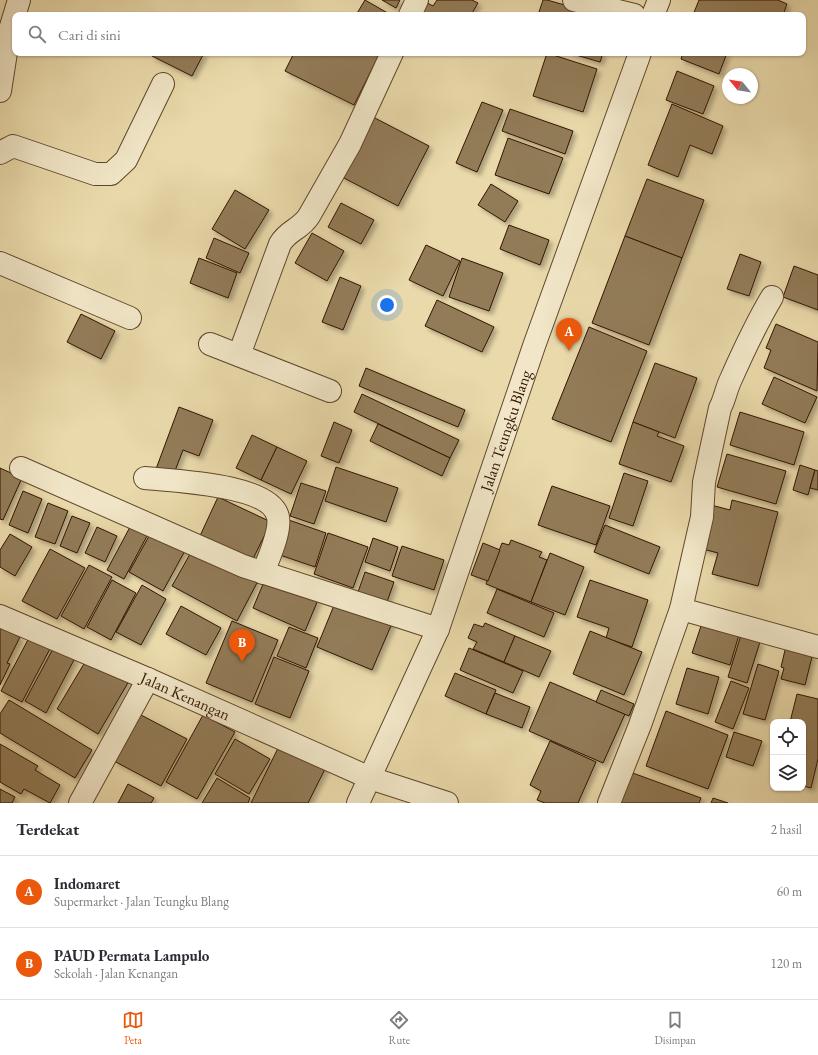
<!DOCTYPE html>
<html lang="id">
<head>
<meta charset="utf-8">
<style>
	:root { --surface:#fff; --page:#f2f2f3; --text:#2b2b33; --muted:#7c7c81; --line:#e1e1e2; --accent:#ea580c }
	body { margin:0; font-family:"EB Garamond",serif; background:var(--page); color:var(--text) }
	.controls { position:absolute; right:12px; bottom:12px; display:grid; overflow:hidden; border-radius:8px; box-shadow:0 1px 3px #0004 }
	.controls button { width:36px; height:36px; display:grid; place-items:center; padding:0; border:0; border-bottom:1px solid var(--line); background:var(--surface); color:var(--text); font:20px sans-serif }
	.compass { position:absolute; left:722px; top:68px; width:36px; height:36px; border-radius:50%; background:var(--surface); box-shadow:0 1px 3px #0004; rotate:300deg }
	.you { position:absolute; left:387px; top:305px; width:14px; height:14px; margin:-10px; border:3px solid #fff; border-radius:50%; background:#1a73e8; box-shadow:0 0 0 6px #1a73e833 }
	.badge { display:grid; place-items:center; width:26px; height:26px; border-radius:50%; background:var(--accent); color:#fff; font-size:13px; font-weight:700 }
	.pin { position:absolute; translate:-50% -33px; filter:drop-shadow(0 1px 2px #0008) }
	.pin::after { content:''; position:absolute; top:21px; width:14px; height:12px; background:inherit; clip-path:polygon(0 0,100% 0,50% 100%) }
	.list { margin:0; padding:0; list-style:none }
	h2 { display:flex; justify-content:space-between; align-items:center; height:52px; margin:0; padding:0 16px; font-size:17px }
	h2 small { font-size:13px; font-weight:400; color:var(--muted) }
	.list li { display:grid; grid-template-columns:26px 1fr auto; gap:12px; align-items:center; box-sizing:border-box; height:72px; padding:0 16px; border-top:1px solid var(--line) }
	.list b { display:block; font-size:15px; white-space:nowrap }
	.list p { margin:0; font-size:13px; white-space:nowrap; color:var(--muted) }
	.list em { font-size:13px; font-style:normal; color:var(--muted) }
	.icon { flex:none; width:22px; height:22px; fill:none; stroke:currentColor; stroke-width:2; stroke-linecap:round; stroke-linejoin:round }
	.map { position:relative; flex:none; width:818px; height:803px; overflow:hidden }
	.search { position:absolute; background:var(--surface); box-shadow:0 1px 3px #0004; left:12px; right:12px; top:12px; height:44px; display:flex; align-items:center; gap:10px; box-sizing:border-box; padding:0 14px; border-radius:8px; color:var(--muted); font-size:15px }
	.sheet { height:196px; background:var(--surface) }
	nav { display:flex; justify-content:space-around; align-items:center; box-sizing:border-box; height:56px; border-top:1px solid var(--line); background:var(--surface); font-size:11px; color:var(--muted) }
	nav a { display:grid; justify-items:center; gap:2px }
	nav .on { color:var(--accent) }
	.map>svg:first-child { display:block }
</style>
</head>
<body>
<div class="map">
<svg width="818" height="803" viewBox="0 0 818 803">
	<defs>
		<filter id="shadow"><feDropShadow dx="3.5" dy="3.5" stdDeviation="2" flood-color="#0004"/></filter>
	</defs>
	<rect width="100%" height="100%" fill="#eadaab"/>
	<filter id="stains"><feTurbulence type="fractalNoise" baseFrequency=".005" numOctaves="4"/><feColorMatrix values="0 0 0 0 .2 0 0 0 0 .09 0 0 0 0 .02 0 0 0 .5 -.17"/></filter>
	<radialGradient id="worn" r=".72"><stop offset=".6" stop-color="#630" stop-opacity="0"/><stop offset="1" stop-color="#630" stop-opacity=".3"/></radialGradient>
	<g fill="#927b59" stroke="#321400" filter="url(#shadow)">
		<path d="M365,0L391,15H356Z"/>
		<path d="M382,0H400L396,8Z"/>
		<path d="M437,0H472L478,3L471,15H415L423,1L433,6Z"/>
		<path d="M543,0H547L600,15H538Z"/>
		<path d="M699,0H778L787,4L783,15H693Z"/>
		<path d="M154,53H204L192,76L152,56Z"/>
		<path d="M294,53H380L354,105L285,71Z"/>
		<path d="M547,53L597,69L583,112L533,96Z"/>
		<path d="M569,53H603L600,62Z"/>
		<path d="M683,53H727L719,74L681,59Z"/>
		<path d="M677,71L714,86L703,114L666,100Z"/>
		<path d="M482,102L503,110L477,172L456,163Z"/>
		<path d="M672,104L723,126L712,154L690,145L678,177L648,165Z"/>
		<path d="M510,109L573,131L565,154L502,131Z"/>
		<path d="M371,116L429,146L398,206L340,176Z"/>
		<path d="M508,138L563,158L549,194L495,175Z"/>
		<path d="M647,179L704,200L682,258L625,236Z"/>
		<path d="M491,184L518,201L505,222L478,205Z"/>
		<path d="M235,190L269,210L245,249L212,229Z"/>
		<path d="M341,203L374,220L361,244L328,227Z"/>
		<path d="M509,225L549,240L540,265L500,249Z"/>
		<path d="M312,233L344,251L327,281L295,263Z"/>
		<path d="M625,236L682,258L649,345L592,323Z"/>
		<path d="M214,238L249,253L240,273L206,258Z"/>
		<path d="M426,245L460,261L443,296L409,280Z"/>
		<path d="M740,254L761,262L749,296L727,289Z"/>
		<path d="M199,258L237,273L228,298L190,283Z"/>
		<path d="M462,258L503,273L489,311L449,297Z"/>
		<path d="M794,266L818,275V310L783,297Z"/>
		<path d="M340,277L361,286L343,330L322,322Z"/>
		<path d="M437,300L494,327L482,352L425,326Z"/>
		<path d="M81,314L115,331L101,359L67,342Z"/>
		<path d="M776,324L818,342L817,391L764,368L771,350L766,348Z"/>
		<path d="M589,327L647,351L611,442L552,419Z"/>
		<path d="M655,363L697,378L675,438L633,422Z"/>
		<path d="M366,368L465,410L458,427L359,386Z"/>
		<path d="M774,377L817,397L805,423L762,404Z"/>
		<path d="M362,394L459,440L450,458L354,412Z"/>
		<path d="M179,407L213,420L199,456L183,450L173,476L156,469Z"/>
		<path d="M740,412L804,432L794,465L730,445Z"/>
		<path d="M334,422L352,430L339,463L321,456Z"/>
		<path d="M633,422L659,432L657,436L684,446L671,482L619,464Z"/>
		<path d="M378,424L450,458L442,476L370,441Z"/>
		<path d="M252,435L277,447L261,480L236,468Z"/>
		<path d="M277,447L307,461L291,494L261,480Z"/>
		<path d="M727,454L786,471L776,504L717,487Z"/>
		<path d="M800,465L815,470L808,495L793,490Z"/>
		<path d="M336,467L398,488L386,522L325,501Z"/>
		<path d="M0,468L22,478L3,520L0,519Z"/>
		<path d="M815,470L818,471V490L810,488Z"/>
		<path d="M624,473L648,481L633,526L609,518Z"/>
		<path d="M301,483L326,491L314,524L290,516Z"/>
		<path d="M552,486L610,506L596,545L538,525Z"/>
		<path d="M23,491L42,499L28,533L9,525Z"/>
		<path d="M218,497L271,522L251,563L199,538Z"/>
		<path d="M732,500L778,512L758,586L712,574L718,553L699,548L711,505L730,510Z"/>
		<path d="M48,503L68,511L55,544L35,537Z"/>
		<path d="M72,516L90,523L77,553L60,546Z"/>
		<path d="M286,519L326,533L315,567L274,553Z"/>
		<path d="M605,525L660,547L649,574L594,552Z"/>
		<path d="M97,527L117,536L105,562L85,553Z"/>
		<path d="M130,527L147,536L124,579L107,570Z"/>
		<path d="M153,529L187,547L163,591L129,572Z"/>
		<path d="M328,533L368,547L353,588L314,574Z"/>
		<path d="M10,534L32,547L15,576L0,567V550Z"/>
		<path d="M373,538L398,547L390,571L365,562Z"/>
		<path d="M511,540L542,552L539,557L547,560L531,602L486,584L502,543L509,545Z"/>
		<path d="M483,543L500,550L488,581L471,575Z"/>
		<path d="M402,546L444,560L434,590L392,576Z"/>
		<path d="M194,547L258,581L237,621L172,586Z"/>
		<path d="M50,549L85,568L57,619L22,601Z"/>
		<path d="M550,553L584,567L565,615L531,602Z"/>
		<path d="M89,565L112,577L84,629L61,616Z"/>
		<path d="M365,572L394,582L386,605L357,595Z"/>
		<path d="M266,577L318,600L305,631L253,608Z"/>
		<path d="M112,580L136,593L111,640L87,627Z"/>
		<path d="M590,580L648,600L632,647L606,638L609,628L577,617Z"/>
		<path d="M142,585L166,599L141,645L116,632Z"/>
		<path d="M497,589L554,613L544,637L487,613Z"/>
		<path d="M337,598L393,621L372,670L317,647Z"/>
		<path d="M181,606L221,628L206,655L166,634Z"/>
		<path d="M704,617L741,628L730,665L692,653Z"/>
		<path d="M232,621L278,640L252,702L206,683Z"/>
		<path d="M485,623L515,636L504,662L473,649L477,642L468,638L474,624L483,627Z"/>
		<path d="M0,627L20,637L7,663L10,664L0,685Z"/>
		<path d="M289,627L318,638L306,668L277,656Z"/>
		<path d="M590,631L642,652L624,695L573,674Z"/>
		<path d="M31,634L52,645L22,702L1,691Z"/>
		<path d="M741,635L760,642L747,683L728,677Z"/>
		<path d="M515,636L551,651L539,677L504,662Z"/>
		<path d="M786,646L813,653L805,685L781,679L784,668L781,667Z"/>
		<path d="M54,647L75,658L46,713L25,701Z"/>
		<path d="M469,648L523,671L513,693L460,670Z"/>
		<path d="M88,657L129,681L98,734L57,709Z"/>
		<path d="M274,657L309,671L290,718L255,704Z"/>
		<path d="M758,664L779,671L765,720L743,714Z"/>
		<path d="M687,668L719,677L708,714L676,704Z"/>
		<path d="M455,673L496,690L486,714L445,696Z"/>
		<path d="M731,681L749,688L733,729L715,722Z"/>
		<path d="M550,682L625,714L603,763L529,731Z"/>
		<path d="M601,690L634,704L629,716L596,702Z"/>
		<path d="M495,693L530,707L522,728L486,714Z"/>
		<path d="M797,694L818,699V759L811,788L803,786V722H790Z"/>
		<path d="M9,700L92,750L75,778L0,733V714Z"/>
		<path d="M666,711L728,735L708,789L646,766Z"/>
		<path d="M139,714L187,739L161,786L114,761Z"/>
		<path d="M203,715L235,732L197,799L166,782Z"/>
		<path d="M734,732L762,741L753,766L726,757Z"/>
		<path d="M235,739L270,759L249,794L215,774Z"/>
		<path d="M550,741L596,762L578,803H545L537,800L541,791L530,785Z"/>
		<path d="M281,742L327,765L308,803H251Z"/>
		<path d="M0,744L38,766L35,770L60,785L50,803L24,789L21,794L0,782Z"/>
		<path d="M630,772L701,798L699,803H618Z"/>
		<path d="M217,778L250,798L248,803H202Z"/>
		<path d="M128,784L154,798L151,803H118Z"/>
		<path d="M0,789L15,797L12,803H0Z"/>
		<path d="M713,798L728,803H711Z"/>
	</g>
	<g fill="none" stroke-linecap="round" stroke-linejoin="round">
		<defs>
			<g id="minor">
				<path d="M574,0L634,15"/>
				<path d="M410,15L417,0"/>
				<path d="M653,15L659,0"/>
				<path d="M0,91L9,33L19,0"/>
				<path d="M0,153L13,146L95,174H111L126,160L163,84"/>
				<path d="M0,263L130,318"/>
				<path d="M210,344L330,391"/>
				<path d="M239,355L280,244C288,230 300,230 309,216L350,144L392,53"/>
				<path d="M21,468L243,566L438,629"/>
				<path d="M145,478C173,481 271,484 278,517C281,532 268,559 263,573"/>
				<path d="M681,609L818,647"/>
				<path id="s1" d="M0,616L148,679L370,778L447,803"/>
				<path d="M80,803L148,679"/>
				<path id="s2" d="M358,803L438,629L534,346L640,53"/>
				<path d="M609,803L640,725L681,609L702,517L704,482L720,408C725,399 726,389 731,379C743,352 757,322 772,297"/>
			</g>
		</defs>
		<use href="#minor" stroke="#60462b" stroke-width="24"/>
		<use href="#minor" stroke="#f1e7c8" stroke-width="22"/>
	</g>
	<g text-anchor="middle" stroke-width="3.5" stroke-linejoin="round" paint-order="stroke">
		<g font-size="16" fill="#321400" stroke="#f1e7c8">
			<text dy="6" stroke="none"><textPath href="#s2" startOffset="401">Jalan Teungku Blang</textPath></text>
			<text dy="6" stroke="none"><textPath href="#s1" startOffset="202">Jalan Kenangan</textPath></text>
		</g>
	</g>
	<rect width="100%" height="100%" filter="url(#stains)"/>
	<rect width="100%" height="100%" fill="url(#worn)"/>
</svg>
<div class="controls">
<button><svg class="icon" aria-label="locate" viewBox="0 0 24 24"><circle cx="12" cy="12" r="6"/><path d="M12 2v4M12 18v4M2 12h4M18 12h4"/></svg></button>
<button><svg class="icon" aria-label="layers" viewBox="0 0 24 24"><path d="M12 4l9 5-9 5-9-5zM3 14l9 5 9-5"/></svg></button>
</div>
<svg class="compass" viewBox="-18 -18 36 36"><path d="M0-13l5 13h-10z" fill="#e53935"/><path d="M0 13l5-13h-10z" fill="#7c7c81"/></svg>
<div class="you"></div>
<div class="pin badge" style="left:569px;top:351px">A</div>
<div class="pin badge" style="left:242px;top:662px">B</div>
<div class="search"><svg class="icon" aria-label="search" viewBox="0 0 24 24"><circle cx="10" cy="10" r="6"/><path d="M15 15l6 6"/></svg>Cari di sini</div>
</div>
<section class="sheet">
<h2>Terdekat<small>2 hasil</small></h2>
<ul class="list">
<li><span class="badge">A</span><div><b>Indomaret</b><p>Supermarket · Jalan Teungku Blang</p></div><em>60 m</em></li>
<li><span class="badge">B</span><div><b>PAUD Permata Lampulo</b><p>Sekolah · Jalan Kenangan</p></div><em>120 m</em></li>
</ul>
</section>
<nav>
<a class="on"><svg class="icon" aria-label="map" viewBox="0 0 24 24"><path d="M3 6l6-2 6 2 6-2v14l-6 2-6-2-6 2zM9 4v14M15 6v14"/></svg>Peta</a>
<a><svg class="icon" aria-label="directions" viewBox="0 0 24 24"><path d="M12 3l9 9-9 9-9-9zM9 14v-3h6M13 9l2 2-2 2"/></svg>Rute</a>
<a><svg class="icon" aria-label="saved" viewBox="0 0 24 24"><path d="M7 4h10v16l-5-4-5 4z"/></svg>Disimpan</a>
</nav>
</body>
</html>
